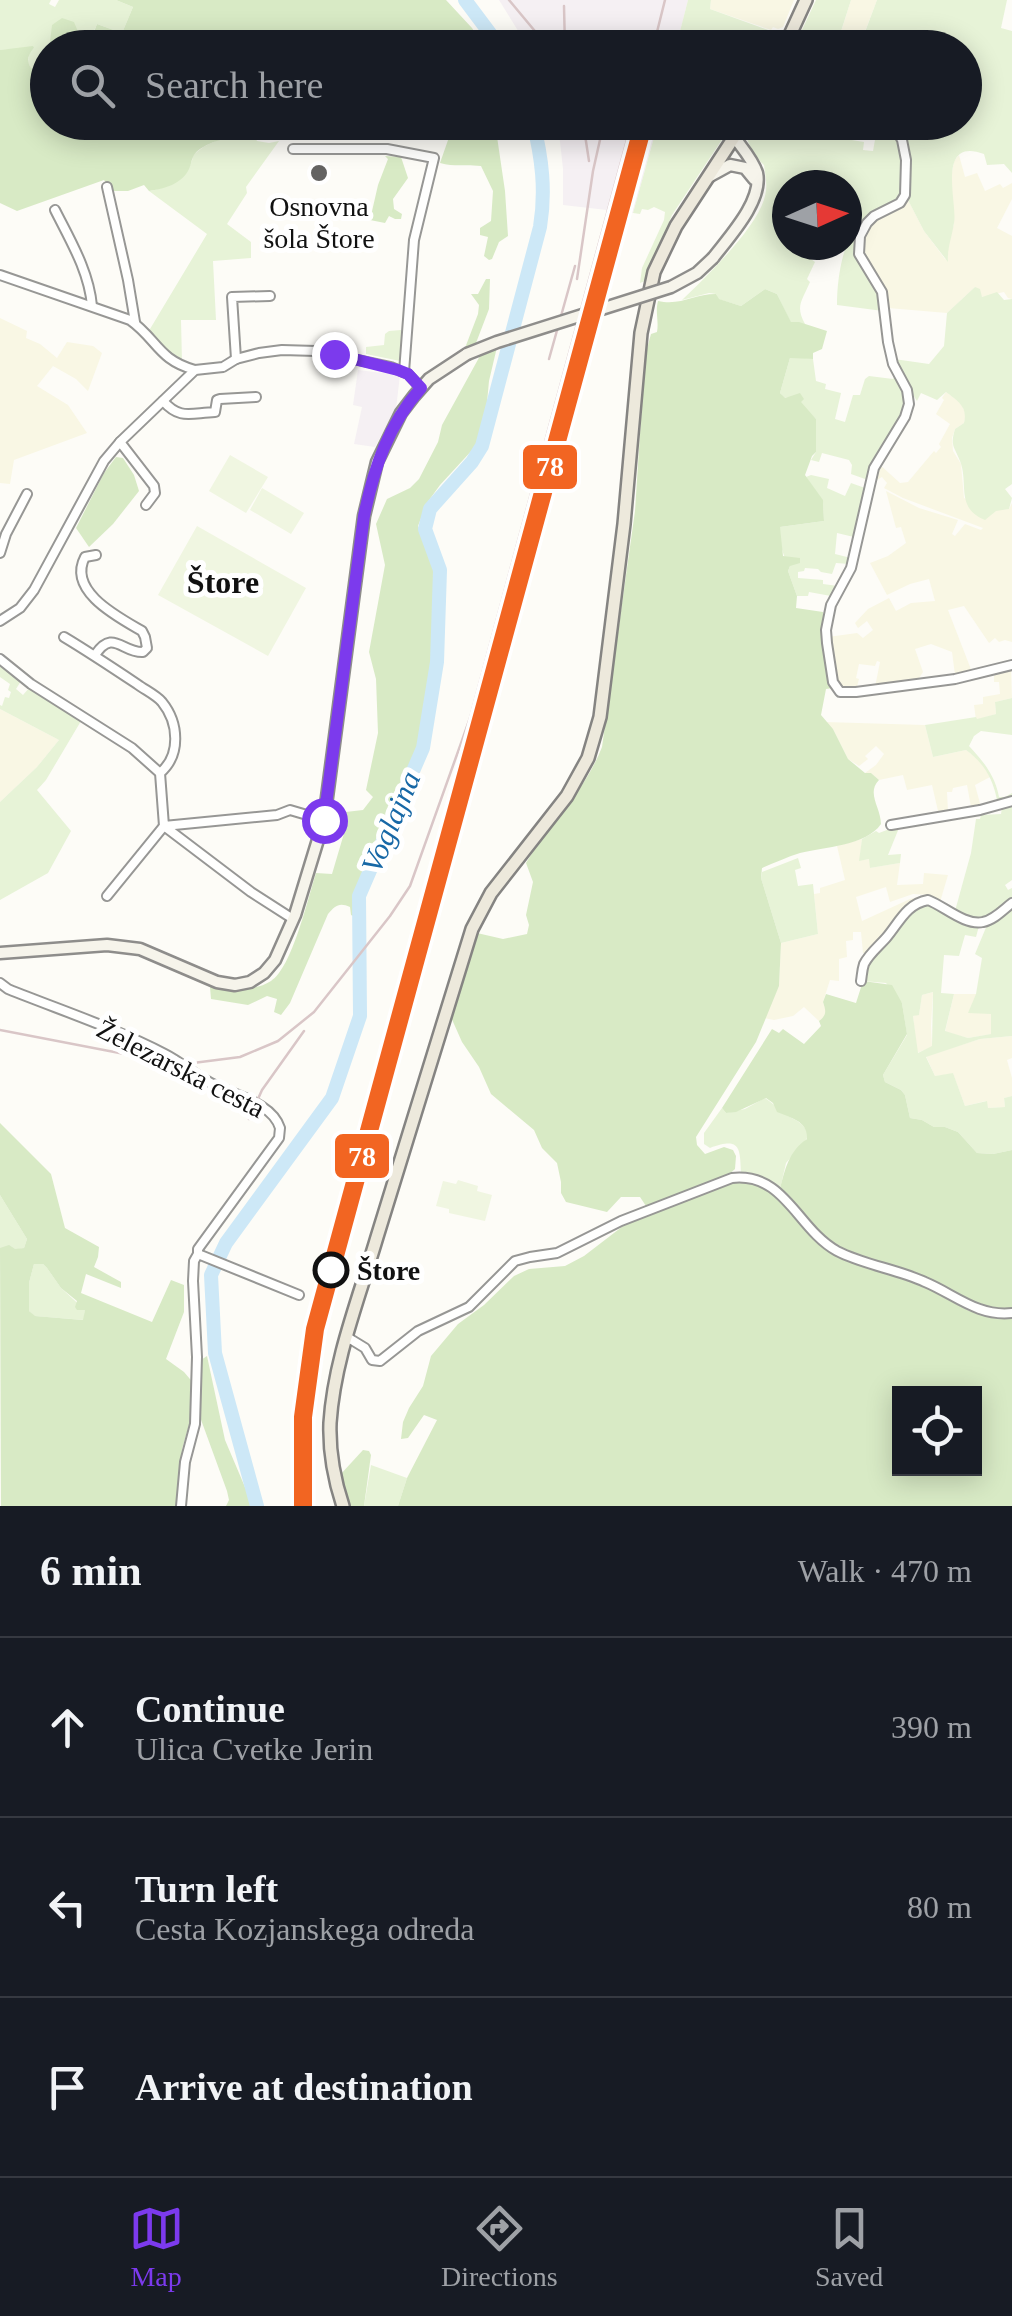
<!DOCTYPE html>
<html lang="en">
<head>
<meta charset="utf-8">
<style>
	:root { --surface:#171b24; --page:#20242c; --text:#f1f3f6; --muted:#9ea1a6; --line:#363941; --accent:#7c3aed }
	body { margin:0; font-family:Georgia,serif; background:var(--page); color:var(--text) }
	.controls { position:absolute; right:30px; bottom:30px; display:grid; overflow:hidden; border-radius:0px; box-shadow:0 5px 25px #0003 }
	.controls button { width:90px; height:90px; display:grid; place-items:center; padding:0; border:0; border-bottom:2px solid var(--line); background:var(--surface); color:var(--text); font:50px sans-serif }
	.compass { position:absolute; left:772px; top:170px; width:90px; height:90px; border-radius:50%; background:var(--surface); box-shadow:0 5px 25px #0003; rotate:87deg }
	.stop { position:absolute; width:30px; height:30px; margin:-22px; border:8px solid #7c3aed; border-radius:50%; background:#fff }
	.stop.end { background:#7c3aed; border-color:#fff; box-shadow:0 2px 10px #0008 }
	.list { margin:0; padding:0; list-style:none }
	h2 { display:flex; justify-content:space-between; align-items:center; height:130px; margin:0; padding:0 40px; font-size:42px }
	h2 small { font-size:32px; font-weight:400; color:var(--muted) }
	.list li { display:grid; grid-template-columns:65px 1fr auto; gap:30px; align-items:center; box-sizing:border-box; height:180px; padding:0 40px; border-top:2px solid var(--line) }
	.list b { display:block; font-size:38px; white-space:nowrap }
	.list p { margin:0; font-size:32px; white-space:nowrap; color:var(--muted) }
	.list em { font-size:32px; font-style:normal; color:var(--muted) }
	.icon { flex:none; width:55px; height:55px; fill:none; stroke:currentColor; stroke-width:2; stroke-linecap:round; stroke-linejoin:round }
	.map { position:relative; flex:none; width:1012px; height:1506px; overflow:hidden }
	.search { position:absolute; background:var(--surface); box-shadow:0 5px 25px #0003; left:30px; right:30px; top:30px; height:110px; display:flex; align-items:center; gap:25px; box-sizing:border-box; padding:0 35px; border-radius:55px; color:var(--muted); font-size:38px }
	.sheet { height:670px; background:var(--surface) }
	nav { display:flex; justify-content:space-around; align-items:center; box-sizing:border-box; height:140px; border-top:2px solid var(--line); background:var(--surface); font-size:28px; color:var(--muted) }
	nav a { display:grid; justify-items:center; gap:5px }
	nav .on { color:var(--accent) }
	.map>svg:first-child { display:block }
</style>
</head>
<body>
<div class="map">
<svg width="1012" height="1506" viewBox="0 0 1012 1506">
	<rect width="100%" height="100%" fill="#fdfcf7"/>
	<g fill="#f5f0f3">
		<path d="M499,0H688L676,48L528,47Z"/>
		<path d="M558,123H658L633,213L563,205V169Z"/>
		<path d="M358,370L400,375L396,409L375,447L354,444L362,407L353,405Z"/>
	</g>
	<g fill="#f9f7e4">
		<path d="M711,0H794L783,27L778,29L773,27L771,30L710,9Z"/>
		<path d="M851,0H877L859,47L836,48Z"/>
		<path d="M959,155L965,177L977,173L985,191L1000,184L1003,188L1012,183V199L997,228L1012,236V299L1008,298L1004,292L982,297L975,287L947,313L888,308L883,289L862,255L863,235L872,221L908,200L924,231L945,259L948,260L947,251L950,233L954,225L950,184L954,161Z"/>
		<path d="M0,318L27,331L26,338L40,344L57,358L67,342L93,346L102,353L88,391L76,379L53,366L37,386L68,405L87,433L14,460L10,484L0,483Z"/>
		<path d="M946,392L961,403L966,415L964,423L955,429L952,438L953,451L961,464L964,498L996,510L1009,509L1012,503V642L1005,640L999,642L995,638L989,643L964,606L948,610L972,672L955,675L952,652L931,644L915,649L923,672L917,681L875,687L880,662L877,661L875,666L859,664L856,678L859,679L856,690L844,691L835,683L828,637L857,633L863,638L873,630L867,621L858,628L855,623L868,609L889,598L896,611L911,603L935,601L929,579L910,584L887,595L870,563L888,556L906,543L901,527L896,528L886,491L919,508L958,520L952,534L955,536L965,524L981,530L983,528L903,498L884,488L887,483L882,477L875,481L874,477L879,464L900,483L908,482L934,451L936,453L941,447L939,444L950,424L936,414L944,400L942,398Z"/>
		<path d="M1011,669L1012,698L995,702L996,714L976,720L974,705L983,704V697L1000,694L999,682H994V671Z"/>
		<path d="M0,709L59,740L37,767L0,802Z"/>
		<path d="M825,722L925,725L933,757L966,750L978,759L987,770L990,777L975,785L981,807H971L967,785L953,788L952,792H947L948,811H938L932,785L907,790L903,775L879,780L871,773H865L876,765L884,754L876,746L865,756L868,759L859,766L848,759L833,729Z"/>
		<path d="M862,839L860,860L870,859V868L900,863L897,885L923,884L924,873L948,875L940,902L929,895L913,894L890,902L886,887L856,897L862,921L910,899L918,897L919,900L901,912L884,937L866,953H863L861,932H853V940L846,941L847,957L839,959V981L830,980L823,1002L826,1011L824,1017L819,1021L804,1007L793,1016L774,1020L764,1018L779,986L781,943L818,934L814,894L820,893V888L845,880L837,846Z"/>
		<path d="M933,992L931,1025L932,1047L917,1053L913,1016L919,1014L922,995Z"/>
		<path d="M954,994H976L991,1014L992,1034L968,1038L945,1032Z"/>
		<path d="M1012,1036V1058L1007,1060L1012,1078V1096L1004,1098L1005,1107L988,1108L986,1101L965,1106L953,1074L935,1076L926,1056L980,1039Z"/>
	</g>
	<g fill="#e7f3d7" fill-rule="evenodd">
		<path d="M0,0H51L49,4L55,7L59,0H116L133,7L122,33L97,24L91,38H87L76,30L54,44L60,47L48,48L47,100L28,63L29,54L34,48L0,50Z"/>
		<path d="M688,0H711L710,9L782,35L776,47H676Z"/>
		<path d="M816,0H851L836,47H794Z"/>
		<path d="M877,0H1007L1001,28L1012,31V173L1004,164L987,165L984,154C935,136 958,204 954,223C952,237 947,248 948,262L924,231L908,200L909,176L900,130L890,123L964,122V48H859Z"/>
		<path d="M658,123H733L672,215L645,281L640,283L642,268L664,220L665,212L654,207L648,210L642,209L640,214L633,213Z"/>
		<path d="M753,123H833V137L864,142L863,150L873,151L878,123C885,126 893,130 897,136C907,151 905,184 900,200L867,219L847,226V185H787V245H809L804,254L815,262L807,279L810,282C802,301 795,306 805,324L791,323L777,294L765,289L741,306L718,299L716,294L709,293L682,300C705,278 758,227 765,196C768,185 765,174 764,165C757,159 749,146 746,136Z"/>
		<path d="M252,131L257,141L269,143L279,141L246,187L247,193L227,224L251,242V258L213,261L216,320H181L182,362L161,350L147,334L207,234L149,191C164,189 184,179 190,165C197,152 186,161 198,151C213,139 234,135 252,131Z"/>
		<path d="M862,224C845,270 879,272 883,311L837,305C837,279 842,247 856,226Z"/>
		<path d="M975,287L980,289L982,297L997,292L1004,300L1012,299V484L1005,489L1012,498L1009,509L996,511L985,520C955,508 969,483 960,461C954,446 950,446 955,429L964,423C968,407 958,401 946,392L937,400L921,393L917,401L902,378L894,359L929,364L944,346L947,313Z"/>
		<path d="M401,330L403,333V354L400,361L366,354V347L384,345L385,334L389,331Z"/>
		<path d="M796,357L813,359L816,381L826,384L825,389L841,393L835,419L845,422L853,395H860L865,379L869,376L893,379L896,373L906,391L907,405L870,477L865,479L851,474L852,465L849,460L822,453L819,462L811,460L816,452V419L793,397L784,398L780,393L790,358Z"/>
		<path d="M811,475L829,479L827,488L845,496L851,483L865,488L858,538L837,533L835,554L851,558L849,564L836,563L832,574L821,572L818,569L805,568L804,571L798,572V578L823,580V584L838,586L831,596L809,592L808,596H797L788,571L790,566C781,554 780,542 780,527L824,521L823,501L806,477Z"/>
		<path d="M0,664L21,681L16,689L23,695L30,687L81,721L46,780L37,790L71,831L48,873L0,900V802L37,767L59,740L0,709V705L2,706L5,697L9,698L11,692L8,690L10,684L0,677Z"/>
		<path d="M1012,698V735L981,731L974,736L969,746C983,761 995,775 999,797H1005L1012,793V799L1000,804L997,800C993,779 984,763 966,750L933,757L925,725L976,717L977,719L996,714L995,702Z"/>
		<path d="M1012,805V880L1005,885L1008,890L1012,888V901C989,917 982,926 955,911L971,853L976,819H980L981,815L1001,814L1002,808Z"/>
		<path d="M892,828H899L888,855L901,854L900,863L870,868L869,859L859,861L862,839L876,831L879,833Z"/>
		<path d="M798,858L801,868L795,870L798,886L813,884L818,934L781,943L761,878L762,872Z"/>
		<path d="M929,903L979,926L976,937L965,935L959,956L944,955L941,993L954,994L945,1031L968,1038L991,1034V1014L968,1013L976,994L982,958L975,954L987,925L1012,905V1036L980,1039L926,1057L935,1076L953,1073L965,1106L987,1101L988,1108L1005,1107L1004,1098L1012,1096V1150L993,1154L977,1153L958,1132L945,1127H934L922,1120L910,1118L905,1095L901,1090L885,1082L883,1075L907,1035L902,1003L886,983L863,981L866,965L912,909ZM933,992L932,1046L918,1053L913,1016L919,1015L922,995Z"/>
		<path d="M765,1098C773,1103 778,1109 785,1114C796,1121 804,1122 809,1136L786,1163L780,1189L770,1182L741,1173C740,1147 740,1137 710,1148L704,1144V1133L722,1108L726,1113L745,1109Z"/>
		<path d="M0,1195L27,1239L24,1248L14,1250L0,1248Z"/>
		<path d="M34,1264H43L47,1268L61,1288L85,1310L84,1320L34,1316L29,1311V1283Z"/>
		<path d="M371,1465L407,1478L398,1506H364Z"/>
	</g>
	<g fill="#d8eac5" fill-rule="evenodd">
		<path d="M116,0H446L472,28L484,47H403L375,42L373,48H142L138,34L123,37L120,47H60L50,42L52,25L62,18L74,22L79,34L87,38L92,37L97,24L122,33L133,7Z"/>
		<path d="M33,46L34,48C21,62 32,72 46,79L48,122L274,123C252,137 222,134 200,149C191,155 193,160 189,169C182,184 164,189 149,191L144,185L128,191H111L104,180L17,211L0,203V50Z"/>
		<path d="M454,123H495L505,191L508,236L499,242L492,259L489,260L484,256L488,237L480,235V228L491,221L493,191L481,166C466,164 454,167 440,163Z"/>
		<path d="M385,156L401,157L408,178L393,199L394,209L402,214L401,219H395L389,216L385,223L370,220L378,185L388,159Z"/>
		<path d="M486,279H490L489,309L476,343L465,348L478,314L479,305L471,294H478Z"/>
		<path d="M765,289L777,294L791,322H799L827,331L822,349L813,353V359L790,358L780,393L785,398L800,393L804,399L801,402L816,419V452L812,456L805,475L823,500L824,521L780,527L783,556L800,558V563L790,566L788,571L797,596L796,608L823,612L825,643L833,688L826,689L821,715L833,729L848,759L865,773H871L879,780C866,793 881,808 881,824C866,846 824,847 800,853C787,857 774,863 762,868L761,878L781,943L779,986L756,1042L696,1137L697,1145L705,1154L724,1147L733,1150L736,1156L735,1169L727,1176L646,1206L640,1197H621L607,1212L566,1202L561,1193V1182L557,1163L542,1148L534,1130L491,1094L479,1067L462,1042L450,1015L477,933L503,939L527,934L529,925L526,915L533,882L526,863C550,823 585,791 602,747L635,511L645,356L651,334L657,332C659,321 655,312 658,301C681,306 694,294 716,294L719,299L741,306Z"/>
		<path d="M497,347L489,381L486,413L475,447L440,485L427,503L418,526L434,572L435,605L430,680L423,728L408,776L368,856L358,884L355,917L351,915L350,907C339,902 335,906 328,914L290,1003L281,1015L274,1012L277,999L267,996L248,1005L211,999L210,987C230,987 252,993 271,981C292,968 308,898 316,873L332,874L345,830L328,826L330,817L337,813L363,810L373,797L366,790L378,733L376,679L369,652L385,565L376,524L387,499L410,488L419,479L438,442L442,425L481,354Z"/>
		<path d="M116,457L123,458L134,475L139,491L113,524L89,547L76,528L104,473Z"/>
		<path d="M863,981L892,985L902,1003L907,1034L883,1075L885,1082L901,1090L905,1095L910,1118L922,1120L934,1127H945L958,1132L977,1153L993,1154L1012,1150V1311L981,1307L845,1252L826,1241L780,1189C785,1169 789,1151 807,1139C808,1121 791,1118 777,1112L773,1103L766,1098L736,1112L726,1113L722,1108L772,1029L779,1033L783,1029L804,1044L821,1026L819,1021C827,1015 826,1011 823,1002L826,994L856,1003Z"/>
		<path d="M0,1123L51,1174L65,1228L99,1247L98,1257L94,1267L121,1282V1288L86,1274L81,1293L152,1322L171,1280L184,1285V1312L166,1359L184,1372L195,1385L191,1418L182,1449L178,1506H1L0,1248L9,1245L15,1249L24,1248L27,1239L0,1195ZM34,1264H43L47,1268L61,1288L77,1301L75,1307L77,1310H85L83,1320L35,1316L29,1311V1283Z"/>
		<path d="M736,1181L765,1187L777,1197L809,1232L842,1257L912,1280L969,1311L1012,1317V1506H398L407,1478L437,1420L424,1415L408,1438L401,1439L403,1422L409,1408L423,1386L431,1356L458,1324L484,1305L514,1276L529,1269L565,1266L584,1256L627,1223L708,1190ZM900,1394H974V1468H900Z"/>
		<path d="M207,1356L225,1440L253,1506H226L229,1500L227,1491L200,1417L201,1360Z"/>
		<path d="M363,1450L369,1451L371,1455L364,1506H347L340,1475Z"/>
	</g>
	<g fill="#f0f6e1">
		<path d="M230,455L268,477L246,513L209,491Z"/>
		<path d="M262,488L304,513L291,534L250,510Z"/>
		<path d="M197,526L306,588L268,656L158,595Z"/>
		<path d="M458,1180L478,1186L477,1191L492,1195L485,1221L449,1213V1209L436,1206L443,1181L456,1184Z"/>
	</g>
	<g fill="none" stroke-linecap="round" stroke-linejoin="round">
		<g stroke="#cde8f7" stroke-width="14">
			<path d="M465,0L501,48"/>
			<path d="M257,1506L215,1353L211,1275L226,1243L332,1098L360,1016L359,896L423,748L437,662L440,570L425,529L430,509L472,462L482,446L540,227C546,191 542,158 533,122"/>
		</g>
		<defs>
			<g id="street">
				<path d="M883,122L897,131L902,140L906,160L905,195L900,203L874,216L867,223L860,236L859,254L882,292L888,342L893,364L907,390L909,404L905,417L874,468L851,568L831,605L826,630L827,643L833,682L840,692H856L955,679L1012,665"/>
				<path d="M293,149H387L434,158L414,240L404,372"/>
				<path d="M107,187L128,280L135,322"/>
				<path d="M55,210C70,240 89,271 92,306"/>
				<path d="M0,275L130,320C157,339 158,360 195,370"/>
				<path d="M236,359L232,297L270,296"/>
				<path d="M163,401C180,420 190,413 215,412L217,400L220,399L256,397"/>
				<path d="M120,442L154,486L155,493L146,505"/>
				<path d="M0,553L6,534L27,494"/>
				<path d="M0,621L20,608L34,590L104,461L120,442L195,370L223,367L236,359L259,353L282,350L316,351L391,367L408,374L421,388"/>
				<path d="M64,637C89,652 113,668 137,684C145,690 156,695 162,702C179,723 181,755 160,773"/>
				<path d="M95,655C113,628 122,653 143,652L147,648L145,637L142,631C118,617 67,591 85,557L96,555"/>
				<path d="M0,659L31,684L132,748L160,773L164,826L277,815L290,810L324,820"/>
				<path d="M891,825L980,810L1012,801"/>
				<path d="M107,896L164,826L251,892L293,919"/>
				<path d="M861,981C862,975 862,970 864,964C869,954 878,947 886,938C899,923 906,904 928,900C944,906 965,926 983,922C994,920 1004,909 1012,903"/>
				<path d="M0,983L8,989C60,1010 115,1028 165,1054C181,1062 195,1075 211,1083C233,1095 272,1102 280,1128L279,1138L198,1249V1254L299,1295"/>
				<path d="M347,1337L365,1348L372,1360L380,1361L418,1331L469,1307L515,1261L530,1257L557,1253L621,1221L732,1178C785,1172 797,1229 837,1251C864,1265 897,1269 925,1282C954,1294 978,1317 1012,1313"/>
				<path d="M181,1506L185,1462L195,1424L197,1357L193,1281L194,1261L198,1254"/>
			</g>
			<g id="secondary">
				<path d="M710,176L730,165L745,168L754,179"/>
				<path d="M713,258C729,237 763,201 757,173C753,160 743,149 735,138"/>
				<path d="M0,953L107,945L140,949L217,982L235,985L250,982L264,973L275,960L295,915L324,820L364,516L377,462L401,413L414,396L429,379L467,354"/>
			</g>
			<g id="primary">
				<path d="M784,48L806,0"/>
				<path d="M343,1506C334,1479 329,1452 330,1423C334,1360 359,1298 377,1237C408,1135 440,1032 472,929L491,893L567,796L588,758L600,717L624,524L641,333L654,272L676,226L744,122"/>
			</g>
		</defs>
		<use href="#street" stroke="#979795" stroke-width="12"/>
		<use href="#secondary" stroke="#8e8d8b" stroke-width="15"/>
		<use href="#primary" stroke="#858482" stroke-width="16"/>
		<use href="#street" stroke="#fffffe" stroke-width="8"/>
		<use href="#secondary" stroke="#f6f4eb" stroke-width="10"/>
		<use href="#primary" stroke="#ede9dc" stroke-width="11"/>
		<g stroke="#d9c6c7" stroke-width="2.5">
			<path d="M509,0L549,48"/>
			<path d="M564,6L565,48"/>
			<path d="M653,48L665,0"/>
			<path d="M583,122L589,161"/>
			<path d="M577,279L593,171L604,122"/>
			<path d="M549,359L575,266"/>
			<path d="M0,1030L161,1061L193,1063L240,1057L278,1041L314,1012L390,916L410,886L470,718L630,129"/>
			<path d="M249,1119L262,1090L304,1031"/>
		</g>
		<defs>
			<path id="secondary-bridge" d="M467,354L497,342L671,287L697,273L713,258"/>
		</defs>
		<use href="#secondary-bridge" stroke="#8e8d8b" stroke-width="15" stroke-linecap="butt"/>
		<use href="#secondary-bridge" stroke="#f6f4eb" stroke-width="10"/>
		<defs>
			<path id="rail-1" d="M303,1506V1417L315,1329L644,122"/>
		</defs>
		<use href="#rail-1" stroke="#fff" stroke-width="25"/>
		<use href="#rail-1" stroke="#f26522" stroke-width="18"/>
	</g>
	<g fill="none" stroke-linecap="round" stroke-linejoin="round">
		<path stroke="#7c3aed" stroke-width="12" d="M324,820L364,516C374,468 388,425 421,388L408,374L398,370L334,354"/>
	</g>
	<circle fill="#646362" stroke="#fff" stroke-width="4" cx="319" cy="173" r="10"/>
	<circle fill="#fff" stroke="#111" stroke-width="5" cx="331" cy="1270" r="16"/>
	<g text-anchor="middle" stroke-width="10" stroke-linejoin="round" paint-order="stroke">
		<g font-size="28" fill="#111" stroke="#fff">
			<text x="319" y="216">Osnovna<tspan x="319" dy="32">šola Štore</tspan></text>
		</g>
		<g font-size="28" fill="#111" stroke="#fff">
			<text transform="translate(181 1068) rotate(27)" y="10">Železarska cesta</text>
		</g>
		<g font-size="28" font-weight="bold" fill="#111" stroke="#fff" text-anchor="start">
			<text x="357" y="1280">Štore</text>
		</g>
		<g font-size="30" font-style="italic" fill="#1768a6" stroke="#fff">
			<text transform="translate(391 822) rotate(-67)" y="10">Voglajna</text>
		</g>
		<g font-size="32" font-weight="bold" fill="#111" stroke="#fff">
			<text x="223" y="593">Štore</text>
		</g>
	</g>
	<g stroke="#fff" stroke-width="4">
		<rect x="521" y="443" width="58" height="48" rx="10" fill="#f26522"/>
		<rect x="333" y="1132" width="58" height="48" rx="10" fill="#f26522"/>
	</g>
	<g font-size="28" text-anchor="middle" font-weight="bold" fill="#fff">
		<text x="550" y="476">78</text>
		<text x="362" y="1166">78</text>
	</g>
</svg>
<div class="controls">
<button><svg class="icon" aria-label="locate" viewBox="0 0 24 24"><circle cx="12" cy="12" r="6"/><path d="M12 2v4M12 18v4M2 12h4M18 12h4"/></svg></button>
</div>
<svg class="compass" viewBox="-18 -18 36 36"><path d="M0-13l5 13h-10z" fill="#e53935"/><path d="M0 13l5-13h-10z" fill="#9ea1a6"/></svg>
<div class="stop" style="left:324px;top:820px"></div>
<div class="stop end" style="left:334px;top:354px"></div>
<div class="search"><svg class="icon" aria-label="search" viewBox="0 0 24 24"><circle cx="10" cy="10" r="6"/><path d="M15 15l6 6"/></svg>Search here</div>
</div>
<section class="sheet">
<h2>6 min<small>Walk · 470 m</small></h2>
<ul class="list">
<li><svg class="icon" aria-label="ahead" viewBox="0 0 24 24"><path d="M12 20V5M6 11l6-6 6 6"/></svg><div><b>Continue</b><p>Ulica Cvetke Jerin</p></div><em>390 m</em></li>
<li><svg class="icon" aria-label="left" viewBox="0 0 24 24"><path d="M17 20v-9H6M10 6l-5 5 5 5"/></svg><div><b>Turn left</b><p>Cesta Kozjanskega odreda</p></div><em>80 m</em></li>
<li><svg class="icon" aria-label="arrive" viewBox="0 0 24 24"><path d="M6 21V4h12l-3 4 3 4H6"/></svg><div><b>Arrive at destination</b></div></li>
</ul>
</section>
<nav>
<a class="on"><svg class="icon" aria-label="map" viewBox="0 0 24 24"><path d="M3 6l6-2 6 2 6-2v14l-6 2-6-2-6 2zM9 4v14M15 6v14"/></svg>Map</a>
<a><svg class="icon" aria-label="directions" viewBox="0 0 24 24"><path d="M12 3l9 9-9 9-9-9zM9 14v-3h6M13 9l2 2-2 2"/></svg>Directions</a>
<a><svg class="icon" aria-label="saved" viewBox="0 0 24 24"><path d="M7 4h10v16l-5-4-5 4z"/></svg>Saved</a>
</nav>
</body>
</html>
